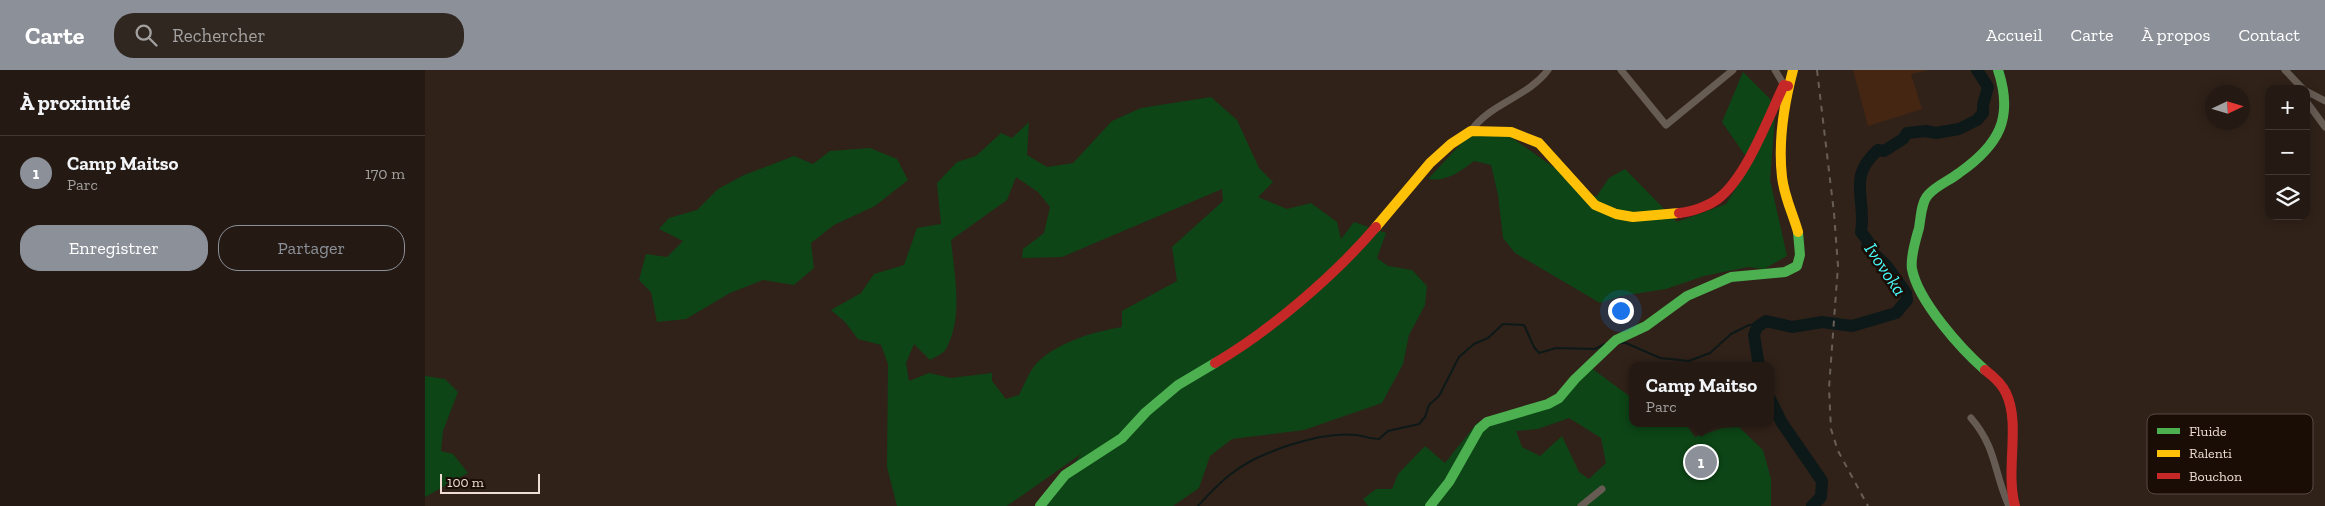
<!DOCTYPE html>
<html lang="fr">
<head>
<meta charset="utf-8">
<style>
	:root { --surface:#241a13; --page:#302721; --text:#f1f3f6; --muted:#a3a1a0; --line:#413833; --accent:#8c9099 }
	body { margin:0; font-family:"Zilla Slab",serif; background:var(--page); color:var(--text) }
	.controls { position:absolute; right:15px; top:15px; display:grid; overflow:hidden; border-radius:10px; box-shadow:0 2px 12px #0003 }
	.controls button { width:45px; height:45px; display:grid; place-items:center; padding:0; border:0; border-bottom:1px solid var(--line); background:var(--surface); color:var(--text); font:25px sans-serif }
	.compass { position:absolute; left:1780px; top:15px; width:45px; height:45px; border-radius:50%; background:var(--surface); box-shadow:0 2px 12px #0003; rotate:86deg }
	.scale { position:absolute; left:15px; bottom:12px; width:100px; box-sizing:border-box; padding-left:5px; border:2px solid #efddd3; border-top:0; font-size:14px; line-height:18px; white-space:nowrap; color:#efddd3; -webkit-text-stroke:4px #190d06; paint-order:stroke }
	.you { position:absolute; left:1195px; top:240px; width:18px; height:18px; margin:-12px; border:4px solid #fff; border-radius:50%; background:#1a73e8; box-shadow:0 0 0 8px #1a73e833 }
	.badge { display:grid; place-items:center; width:32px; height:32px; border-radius:50%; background:var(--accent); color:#fff; font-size:16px; font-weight:700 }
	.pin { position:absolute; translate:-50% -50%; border:2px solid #fff; box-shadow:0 1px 5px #0006 }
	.popup { position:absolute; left:1204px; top:292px; width:145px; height:65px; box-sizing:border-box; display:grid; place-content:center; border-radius:10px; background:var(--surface); filter:drop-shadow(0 1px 4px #0005); font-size:16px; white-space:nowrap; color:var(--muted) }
	.popup b { font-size:19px; color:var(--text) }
	.popup::after { content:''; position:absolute; left:50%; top:100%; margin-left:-10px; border:10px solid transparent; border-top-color:var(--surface) }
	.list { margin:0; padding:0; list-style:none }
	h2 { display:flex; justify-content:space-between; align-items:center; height:65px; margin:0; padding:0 20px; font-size:21px }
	h2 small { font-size:16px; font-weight:400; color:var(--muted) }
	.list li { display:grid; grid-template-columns:32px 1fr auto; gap:15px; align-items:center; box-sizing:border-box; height:75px; padding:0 20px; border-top:1px solid var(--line) }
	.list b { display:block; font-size:19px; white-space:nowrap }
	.list p { margin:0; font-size:16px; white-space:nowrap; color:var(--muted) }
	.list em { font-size:16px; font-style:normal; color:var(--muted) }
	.actions { display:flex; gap:10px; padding:15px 20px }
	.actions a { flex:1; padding:11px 0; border:1px solid var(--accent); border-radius:20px; text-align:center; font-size:18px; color:var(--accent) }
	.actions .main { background:var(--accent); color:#fff }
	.icon { flex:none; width:28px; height:28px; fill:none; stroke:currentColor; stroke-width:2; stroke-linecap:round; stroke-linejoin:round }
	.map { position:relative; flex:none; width:1900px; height:436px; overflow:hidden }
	header { display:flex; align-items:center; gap:30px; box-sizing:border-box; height:70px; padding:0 25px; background:var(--accent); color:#fff }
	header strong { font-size:24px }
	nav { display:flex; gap:28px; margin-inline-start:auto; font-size:18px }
	.search { width:350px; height:45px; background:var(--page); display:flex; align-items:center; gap:12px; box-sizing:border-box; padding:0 18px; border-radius:20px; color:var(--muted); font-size:19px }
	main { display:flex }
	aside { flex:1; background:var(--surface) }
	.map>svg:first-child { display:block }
</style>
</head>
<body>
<header>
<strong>Carte</strong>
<div class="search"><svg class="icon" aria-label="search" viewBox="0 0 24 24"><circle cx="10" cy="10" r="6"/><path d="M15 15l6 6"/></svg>Rechercher</div>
<nav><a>Accueil</a><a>Carte</a><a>À propos</a><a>Contact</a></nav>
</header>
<main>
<aside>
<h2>À proximité<small></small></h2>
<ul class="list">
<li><span class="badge">1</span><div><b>Camp Maitso</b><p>Parc</p></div><em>170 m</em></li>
</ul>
<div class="actions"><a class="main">Enregistrer</a><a>Partager</a></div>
</aside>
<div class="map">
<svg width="1900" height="436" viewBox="0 0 1900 436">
	<rect width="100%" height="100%" fill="#302219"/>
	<path fill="#452613" d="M1428,0H1504L1486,4L1497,39L1443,56Z"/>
	<g fill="#0d4516" fill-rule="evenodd">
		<path d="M1318,2L1351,35L1345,110L1362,186L1339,199L1323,197L1279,206L1241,219L1196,226L1175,233L1090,183L1078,168L1073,125L1066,95L1049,91C1035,102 1021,112 1003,109L1043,66L1083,65L1171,127L1184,108L1200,99L1252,152L1301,134L1326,94L1297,52Z"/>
		<path d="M786,27L812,50L834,98L848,112L833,127L862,139L886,133L912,152L916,169L929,152L961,163L952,188L963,196L987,200L1002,216L1000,235L984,265L978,294L957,333L879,360L807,369L785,386L774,418L748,436H619L656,384L582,436H472L462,397L463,294L456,275L433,269L420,252L406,240L436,223L449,204L479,195L492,158L516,154L512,113L532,92L551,86L576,63L587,68L604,52L602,85L622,97L648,93L687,51L716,38ZM591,107L613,122L625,137L619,163L598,179L597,188L637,187L797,119L798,131L747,177L752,211L697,241V257C668,262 632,272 611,294C604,302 599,315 594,325L581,329L567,311V303L526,308L504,303L484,311L481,293L489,274L505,290C510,287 518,284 521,279C539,246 529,204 526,170L582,130Z"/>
		<path d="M445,78L472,89L483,110L450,136L409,155L386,173L389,198L369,215L338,210L305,223L261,249L232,252L226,222L214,210L221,184L242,187L258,171L234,159L244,148L272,140L293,119L319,105L369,86L388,94L405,81Z"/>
		<path d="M1165,297L1207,328V353H1260L1270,367L1298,358L1314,357L1338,380L1346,409V436H943L938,429L951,419H967L973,404L1000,376L1020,393L1052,353L1123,334ZM1144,348L1176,368L1181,393L1164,409L1154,402L1137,366L1115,386L1097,377L1091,361L1113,359Z"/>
		<path d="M0,306L20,309L33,322L18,361L16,381L28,384L43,403L0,427Z"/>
	</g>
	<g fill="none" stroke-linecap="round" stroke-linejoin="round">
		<g stroke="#0d1918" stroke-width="2">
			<path d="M1195,273H1201L1235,288L1264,291L1285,283L1306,264L1324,255L1336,254"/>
			<path d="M773,436C783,425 794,413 806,404C833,382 896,361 931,365C939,366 946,369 954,369L963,361L994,354L1000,347L1004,335L1014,326L1034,287L1049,274L1063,268L1078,254L1099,255L1109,277L1114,283L1131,278L1170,279L1180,274"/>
		</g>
		<g stroke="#0d1918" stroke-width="12">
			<path d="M1334,296L1329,265L1332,257L1341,251L1367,257L1397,252L1427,256L1471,243L1482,230L1481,223L1461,195L1442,177L1443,171L1436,162C1442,129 1421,108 1453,80L1459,81L1478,69L1482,63L1501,61L1511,63L1534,59L1552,50L1558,43V35L1563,17L1552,0"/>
			<path d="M1345,329L1357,353L1397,411L1396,427L1387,436"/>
		</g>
		<g stroke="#675c54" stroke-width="7">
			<path d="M1196,0L1241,55L1308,0"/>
			<path d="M1350,0L1359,15"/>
			<path d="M1860,0L1878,19"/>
			<path d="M1881,21L1900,31"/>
			<path d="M1881,31L1900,57"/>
			<path d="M1046,61C1064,34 1103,27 1123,0"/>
			<path d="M1546,348C1572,378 1569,404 1584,436"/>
			<path d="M1156,436L1177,419"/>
		</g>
		<g stroke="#4caf50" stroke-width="10">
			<path d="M1560,300C1536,279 1493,231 1487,199C1485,187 1491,169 1494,158C1496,147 1496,133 1503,125C1512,115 1524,111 1534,103C1574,75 1589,48 1573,0"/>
			<path d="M615,436L640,405L697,368L721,342L753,315L790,293"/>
			<path d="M1005,436L1024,412L1054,359L1062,352L1123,334L1134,328L1150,309L1191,270L1221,256L1262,226L1306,207L1360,202L1372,196L1375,185L1373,162"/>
		</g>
		<g stroke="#ffc107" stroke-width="10">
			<path d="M1368,0C1359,34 1353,72 1357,107C1359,126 1368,144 1373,162"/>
			<path d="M951,157L1005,93L1026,74L1046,61L1086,62L1114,73L1170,135L1191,144L1208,147L1254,143"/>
		</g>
		<g stroke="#c62828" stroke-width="10">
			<path d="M1254,143C1266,142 1284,136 1294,128C1322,106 1343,48 1359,15L1363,16"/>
			<path d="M790,293C845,261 910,205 951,157"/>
			<path d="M1560,300C1568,306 1577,314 1581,323C1596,354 1580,400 1590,436"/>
		</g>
		<path stroke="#695e56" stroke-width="2" stroke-dasharray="6 6" stroke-linecap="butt" d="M1392,0L1409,143L1413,196L1404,318L1406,359L1413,381L1443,436"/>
	</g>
	<g text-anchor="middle" stroke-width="5" stroke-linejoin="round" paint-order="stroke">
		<g font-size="19" font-style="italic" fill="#48f7f7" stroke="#190d06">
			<text transform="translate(1461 199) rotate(56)" y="7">Ivovoka</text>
		</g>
	</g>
	<rect x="1722" y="344" width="166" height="80" rx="8" fill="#190d06" stroke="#594b44" stroke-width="1"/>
	<rect x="1732" y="358" width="23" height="6" fill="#4caf50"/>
	<rect x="1732" y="380" width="23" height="7" fill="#ffc107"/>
	<rect x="1732" y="403" width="23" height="6" fill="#c62828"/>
	<g font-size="14" fill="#efddd3">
		<text x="1764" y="366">Fluide</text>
		<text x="1764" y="388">Ralenti</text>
		<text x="1764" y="411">Bouchon</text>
	</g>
</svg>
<div class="controls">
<button>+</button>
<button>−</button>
<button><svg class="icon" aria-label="layers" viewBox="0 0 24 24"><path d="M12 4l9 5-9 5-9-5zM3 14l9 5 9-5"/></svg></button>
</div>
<svg class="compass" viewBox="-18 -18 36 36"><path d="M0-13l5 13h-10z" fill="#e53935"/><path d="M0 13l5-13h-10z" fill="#a3a1a0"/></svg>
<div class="scale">100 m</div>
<div class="you"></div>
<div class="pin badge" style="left:1276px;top:392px">1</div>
<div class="popup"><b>Camp Maitso</b>Parc</div>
</div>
</main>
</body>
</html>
